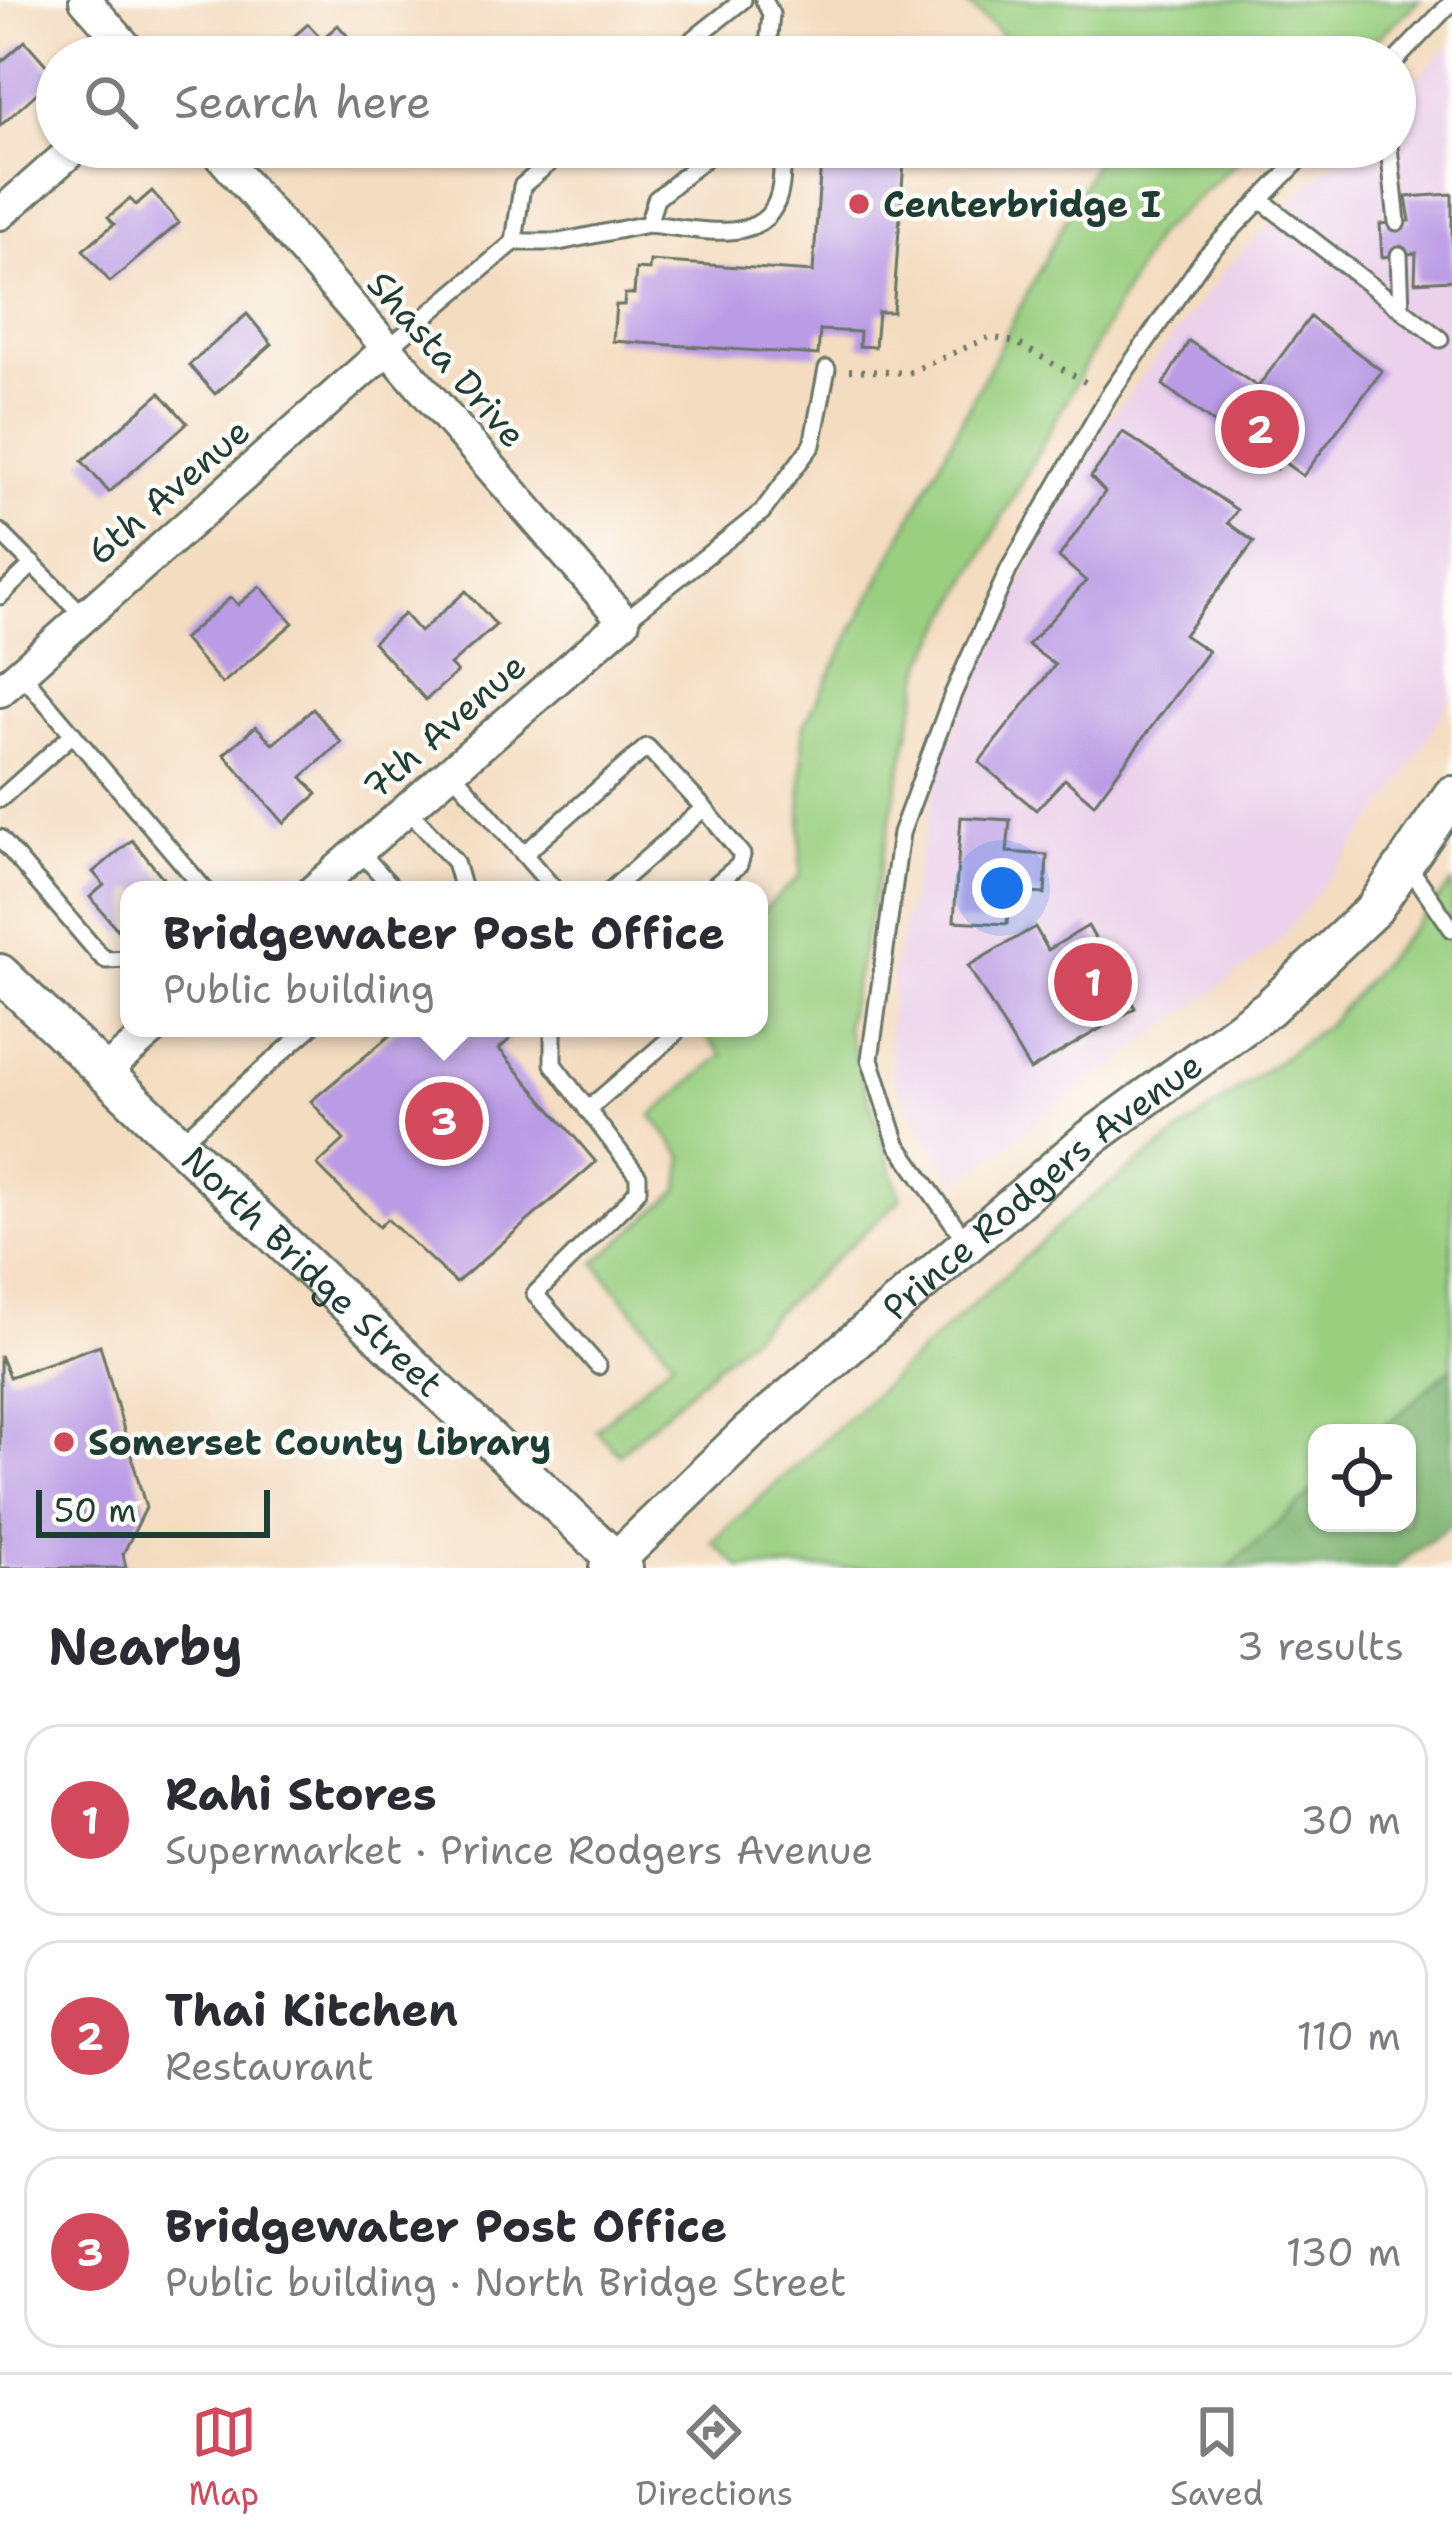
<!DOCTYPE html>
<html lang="en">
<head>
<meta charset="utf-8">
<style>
	:root { --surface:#fff; --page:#f2f2f3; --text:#2b2b33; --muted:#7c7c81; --line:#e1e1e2; --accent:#d1495b }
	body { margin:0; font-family:"Shantell Sans",sans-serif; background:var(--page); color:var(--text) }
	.controls { position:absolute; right:36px; bottom:36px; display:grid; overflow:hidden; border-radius:24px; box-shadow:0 3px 9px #0004 }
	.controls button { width:108px; height:108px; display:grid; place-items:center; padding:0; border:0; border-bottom:3px solid var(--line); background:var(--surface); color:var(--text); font:60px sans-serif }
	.scale { position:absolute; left:36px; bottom:30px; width:234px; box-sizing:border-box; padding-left:12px; border:6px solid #1f3d34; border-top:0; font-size:33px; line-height:42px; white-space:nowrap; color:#1f3d34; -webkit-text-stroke:9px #fdfcf7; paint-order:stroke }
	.you { position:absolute; left:1002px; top:888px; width:42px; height:42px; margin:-30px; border:9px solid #fff; border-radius:50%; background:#1a73e8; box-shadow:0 0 0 18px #1a73e833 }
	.badge { display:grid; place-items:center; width:78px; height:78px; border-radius:50%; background:var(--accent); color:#fff; font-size:39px; font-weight:700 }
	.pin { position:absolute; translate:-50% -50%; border:6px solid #fff; box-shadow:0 3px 12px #0006 }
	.popup { position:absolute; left:120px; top:881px; width:648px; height:156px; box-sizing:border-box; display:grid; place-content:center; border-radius:24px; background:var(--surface); filter:drop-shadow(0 3px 9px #0005); font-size:39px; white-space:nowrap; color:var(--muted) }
	.popup b { font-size:45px; color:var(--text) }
	.popup::after { content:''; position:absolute; left:50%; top:100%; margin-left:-24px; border:24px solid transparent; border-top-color:var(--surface) }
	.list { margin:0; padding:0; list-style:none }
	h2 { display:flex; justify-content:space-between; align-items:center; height:156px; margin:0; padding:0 48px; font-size:51px }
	h2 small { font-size:39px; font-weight:400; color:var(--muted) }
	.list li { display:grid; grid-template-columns:78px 1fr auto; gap:36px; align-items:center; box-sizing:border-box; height:192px; margin:0 24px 24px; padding:0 24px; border:3px solid var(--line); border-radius:36px }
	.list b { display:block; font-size:45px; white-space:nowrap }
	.list p { margin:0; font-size:39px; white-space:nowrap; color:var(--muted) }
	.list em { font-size:39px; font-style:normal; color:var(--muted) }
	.icon { flex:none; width:66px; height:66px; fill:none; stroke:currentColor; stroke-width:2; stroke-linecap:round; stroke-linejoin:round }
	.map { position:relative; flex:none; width:1452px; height:1568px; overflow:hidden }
	.search { position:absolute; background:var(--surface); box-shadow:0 3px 9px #0004; left:36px; right:36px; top:36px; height:132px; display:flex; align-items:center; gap:30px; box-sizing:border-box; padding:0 42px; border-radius:66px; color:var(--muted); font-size:45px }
	.sheet { height:804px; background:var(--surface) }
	nav { display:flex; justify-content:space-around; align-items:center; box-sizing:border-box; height:168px; border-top:3px solid var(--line); background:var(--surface); font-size:33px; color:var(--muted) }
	nav a { display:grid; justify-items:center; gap:6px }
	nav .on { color:var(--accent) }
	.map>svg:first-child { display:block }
</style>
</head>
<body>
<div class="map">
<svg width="1452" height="1568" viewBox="0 0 1452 1568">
	<rect width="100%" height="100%" fill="#fdfcf7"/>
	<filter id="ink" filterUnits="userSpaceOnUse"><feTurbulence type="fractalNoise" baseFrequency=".00833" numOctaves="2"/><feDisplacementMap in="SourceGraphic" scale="24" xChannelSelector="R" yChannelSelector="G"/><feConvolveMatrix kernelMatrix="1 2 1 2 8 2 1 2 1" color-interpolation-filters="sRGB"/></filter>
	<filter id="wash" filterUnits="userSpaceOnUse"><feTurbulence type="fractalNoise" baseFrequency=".004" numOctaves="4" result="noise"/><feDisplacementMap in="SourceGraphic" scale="48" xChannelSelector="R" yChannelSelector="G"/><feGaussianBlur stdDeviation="2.7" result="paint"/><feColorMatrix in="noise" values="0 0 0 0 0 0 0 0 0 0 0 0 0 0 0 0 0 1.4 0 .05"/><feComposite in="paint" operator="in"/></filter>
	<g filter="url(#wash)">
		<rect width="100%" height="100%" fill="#f4dcc0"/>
		<path fill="#ebd1eb" d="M1452,43V692L1448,703L1394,795L1276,945L957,1183L893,1081L889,1028L894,966L943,755L1075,463L1230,264L1347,147H1395V99Z"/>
		<g fill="#9acf80" stroke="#5c865a" stroke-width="3">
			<path d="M962,0H1420L1356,57H1029Z"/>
			<path d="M1103,147H1254L1156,234L924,663L846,1026L901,1199L619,1454L596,1430L673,1359L595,1263L679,1190L684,1157L652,1116L723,1055L699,1028H759V914L800,876L803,727Z"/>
			<path d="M1452,883V1367L1378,1433H1317V1488L1228,1568H741L712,1542L1081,1206L1328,1024Z"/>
		</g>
		<path fill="#7bb26e" stroke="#4d7851" stroke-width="3" d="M1452,1367V1524L1394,1568H1228L1317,1488V1523H1407V1433H1378Z"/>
		<g id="blocks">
			<g fill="#ba9be5">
				<path d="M308,24L322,39L338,25L351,40L332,57H270Z"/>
				<path d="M25,41L56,76L0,126V63Z"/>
				<path d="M822,147H905L893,312H878L875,347L859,346L860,332L820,330L818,355L613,341L616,305H624L625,294H634L636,269L649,270L650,261L813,272Z"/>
				<path d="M152,191L179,223L110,282L83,250L114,224L108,217L130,199L136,205Z"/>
				<path d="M1452,194V280L1415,282L1416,253L1382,257L1380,224L1410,221L1406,197Z"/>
				<path d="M247,314L272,344L215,394L189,365Z"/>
				<path d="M1310,317L1382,371L1303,476L1281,460L1276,469L1163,385L1189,341L1258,387Z"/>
				<path d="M160,393L187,423L109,492L82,461Z"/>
				<path d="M1123,432L1237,510L1228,523L1254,542L1184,635L1208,651L1094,804L1065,779L1036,810L979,762L1055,665L1028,645L1086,581L1059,557L1105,492L1091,477Z"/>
				<path d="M260,586L293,623L222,684L183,639L231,597L238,605Z"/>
				<path d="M466,591L496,625L450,665L457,672L426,700L373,642L404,614L420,632Z"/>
				<path d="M313,709L341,742L302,777L317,794L284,823L224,754L256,726L273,744Z"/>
				<path d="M961,817L1010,820L1007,852L1047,855L1045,894L1010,892L1007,924L954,921Z"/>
				<path d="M132,840L173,890H129V928L122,935L90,897L104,885L93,872Z"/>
				<path d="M1088,926L1135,1008L1030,1070L968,966L1035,927L1048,950Z"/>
				<path d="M399,1028H500L510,1039L499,1049L596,1162L456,1283L387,1219L379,1227L317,1165L344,1140L311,1101Z"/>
				<path d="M100,1345L146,1508L123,1554L126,1568H0V1355L9,1377Z"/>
			</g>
		</g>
	</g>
	<g filter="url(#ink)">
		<use href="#blocks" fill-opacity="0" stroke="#6a7565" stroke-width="3"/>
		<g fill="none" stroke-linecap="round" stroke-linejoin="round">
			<defs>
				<g id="service">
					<path d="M764,0L771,14L767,57"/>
					<path d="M671,57L743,0"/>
					<path d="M1395,61L1452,2"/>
					<path d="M1389,147L1397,222"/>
					<path d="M1261,200L1440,339"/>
					<path d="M648,224C697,228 773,252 781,184C782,171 784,160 780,147"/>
					<path d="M514,242L522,186L568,147"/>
					<path d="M1399,255L1401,309"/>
					<path d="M387,349L514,242H559L648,224L656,199L719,147"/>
					<path d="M0,532L85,617"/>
					<path d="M0,596L33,564"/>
					<path d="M624,621L762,512L812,445L827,369"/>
					<path d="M21,673L205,890"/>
					<path d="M451,771L555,890"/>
					<path d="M0,799L73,734"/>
					<path d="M408,809L455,862L463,890"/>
					<path d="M0,838L99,954L106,960L129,959"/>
					<path d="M359,851L395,890"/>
					<path d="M524,854L647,747L704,808"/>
					<path d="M1407,864L1452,929"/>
					<path d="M611,890L704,808L742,855L739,865L709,890"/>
					<path d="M553,1028V1064L638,1176V1190L625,1205L535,1294L598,1366"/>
					<path d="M587,1110L674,1035"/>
					<path d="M178,1144L310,1028"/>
					<path d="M966,1241L897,1144L870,1059L901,833L953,694L1009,569L1109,395L1206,256L1312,147"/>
				</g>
				<g id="minor">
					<path d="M85,0L135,57"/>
					<path d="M213,147L624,621L314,890"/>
					<path d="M0,214L76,147"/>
					<path d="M0,691L387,349"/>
					<path d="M103,1073L155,1028"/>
				</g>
				<g id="tertiary">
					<path id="s1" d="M0,973L624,1568"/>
					<path id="s2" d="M608,1568L748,1433L1088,1140L1269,1008L1374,909L1452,795"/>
				</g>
			</defs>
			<use href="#service" stroke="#6a7565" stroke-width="21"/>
			<use href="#minor" stroke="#6a7565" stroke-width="36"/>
			<use href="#tertiary" stroke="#6a7565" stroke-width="42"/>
			<path stroke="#6a7565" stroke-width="6" stroke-dasharray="3 9" stroke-linecap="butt" d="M849,370L908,373L990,337L1015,342L1092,386"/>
			<use href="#service" stroke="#fff" stroke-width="15"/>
			<use href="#minor" stroke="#fff" stroke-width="30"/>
			<use href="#tertiary" stroke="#fff" stroke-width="36"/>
		</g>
	</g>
	<g fill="#d1495b" stroke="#fdfcf7" stroke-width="4.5">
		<circle cx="859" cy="204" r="12"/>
		<circle cx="64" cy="1442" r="12"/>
	</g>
	<g text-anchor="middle" stroke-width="9" stroke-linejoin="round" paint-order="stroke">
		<g font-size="36" font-weight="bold" fill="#1f3d34" stroke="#fdfcf7" text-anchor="start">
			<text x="883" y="217">Centerbridge I</text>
			<text x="88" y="1455">Somerset County Library</text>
		</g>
		<g font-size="36" fill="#1f3d34" stroke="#fdfcf7">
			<text transform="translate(447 359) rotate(49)" y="13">Shasta Drive</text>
			<text transform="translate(168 491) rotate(-41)" y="13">6th Avenue</text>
			<text transform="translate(444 726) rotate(-41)" y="13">7th Avenue</text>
			<text dy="13" stroke="none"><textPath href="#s2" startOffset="579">Prince Rodgers Avenue</textPath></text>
			<text dy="13" stroke="none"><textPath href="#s1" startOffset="432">North Bridge Street</textPath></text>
		</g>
	</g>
</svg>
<div class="controls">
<button><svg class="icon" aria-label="locate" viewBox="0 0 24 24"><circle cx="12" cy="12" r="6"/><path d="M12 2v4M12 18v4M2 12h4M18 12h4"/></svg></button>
</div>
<div class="scale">50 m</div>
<div class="you"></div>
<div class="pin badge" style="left:1093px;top:982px">1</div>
<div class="pin badge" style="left:1260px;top:429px">2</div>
<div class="pin badge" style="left:444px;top:1121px">3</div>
<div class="popup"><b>Bridgewater Post Office</b>Public building</div>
<div class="search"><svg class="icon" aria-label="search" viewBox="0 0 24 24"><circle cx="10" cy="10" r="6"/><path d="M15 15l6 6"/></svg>Search here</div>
</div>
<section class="sheet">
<h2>Nearby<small>3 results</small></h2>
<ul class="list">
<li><span class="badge">1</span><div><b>Rahi Stores</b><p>Supermarket · Prince Rodgers Avenue</p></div><em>30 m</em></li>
<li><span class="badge">2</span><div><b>Thai Kitchen</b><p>Restaurant</p></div><em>110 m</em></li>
<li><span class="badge">3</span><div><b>Bridgewater Post Office</b><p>Public building · North Bridge Street</p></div><em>130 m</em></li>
</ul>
</section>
<nav>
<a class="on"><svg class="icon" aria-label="map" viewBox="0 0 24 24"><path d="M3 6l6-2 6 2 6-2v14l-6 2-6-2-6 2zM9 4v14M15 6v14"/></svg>Map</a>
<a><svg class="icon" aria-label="directions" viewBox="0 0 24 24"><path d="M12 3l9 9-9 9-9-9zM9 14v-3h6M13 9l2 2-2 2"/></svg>Directions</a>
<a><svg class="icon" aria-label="saved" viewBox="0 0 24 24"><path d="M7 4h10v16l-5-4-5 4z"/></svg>Saved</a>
</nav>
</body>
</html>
